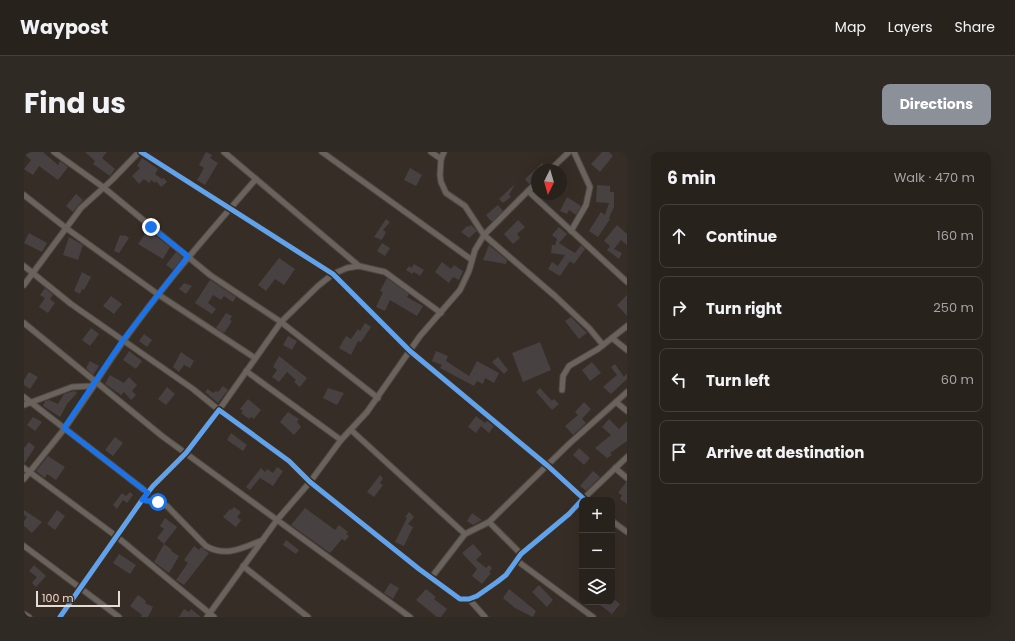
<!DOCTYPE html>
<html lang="en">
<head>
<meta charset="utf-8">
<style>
	:root { --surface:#28221c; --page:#302a25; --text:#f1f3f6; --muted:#a5a4a3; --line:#443f3b; --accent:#8c9099 }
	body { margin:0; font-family:Poppins,sans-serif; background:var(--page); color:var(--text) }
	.controls { position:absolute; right:12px; bottom:12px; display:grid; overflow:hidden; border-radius:8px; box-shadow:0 4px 16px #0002 }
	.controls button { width:36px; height:36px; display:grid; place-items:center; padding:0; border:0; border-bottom:1px solid var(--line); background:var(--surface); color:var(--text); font:20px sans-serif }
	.compass { position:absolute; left:507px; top:12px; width:36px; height:36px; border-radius:50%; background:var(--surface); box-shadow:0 4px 16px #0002; rotate:185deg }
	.scale { position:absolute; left:12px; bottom:10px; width:84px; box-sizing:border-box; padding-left:4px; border:2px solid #e7dcd4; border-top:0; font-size:11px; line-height:14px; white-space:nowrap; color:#e7dcd4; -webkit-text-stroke:3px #3d2c1f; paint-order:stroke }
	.stop { position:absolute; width:12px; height:12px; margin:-9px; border:3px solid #1a73e8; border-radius:50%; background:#fff }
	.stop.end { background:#1a73e8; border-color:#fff; box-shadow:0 1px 4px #0008 }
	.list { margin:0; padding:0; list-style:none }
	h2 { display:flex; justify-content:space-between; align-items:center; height:52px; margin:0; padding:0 16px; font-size:17px }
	h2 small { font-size:13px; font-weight:400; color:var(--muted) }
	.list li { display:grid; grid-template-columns:26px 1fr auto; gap:12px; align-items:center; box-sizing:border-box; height:64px; margin:0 8px 8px; padding:0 8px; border:1px solid var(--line); border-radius:8px }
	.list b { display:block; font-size:15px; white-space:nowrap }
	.list em { font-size:13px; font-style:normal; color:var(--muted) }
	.icon { flex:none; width:22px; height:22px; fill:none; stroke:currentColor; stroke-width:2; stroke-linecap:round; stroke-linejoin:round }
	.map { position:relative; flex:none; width:603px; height:465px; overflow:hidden; border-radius:8px }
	header { display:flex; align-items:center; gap:24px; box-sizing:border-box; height:56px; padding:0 20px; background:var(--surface); border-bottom:1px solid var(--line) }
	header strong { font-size:19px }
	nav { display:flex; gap:22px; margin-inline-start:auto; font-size:14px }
	.intro { display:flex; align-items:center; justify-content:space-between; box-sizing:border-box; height:96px; padding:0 24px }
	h1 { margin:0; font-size:28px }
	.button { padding:10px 18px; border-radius:8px; background:var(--accent); color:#fff; font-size:14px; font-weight:700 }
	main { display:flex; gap:24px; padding:0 24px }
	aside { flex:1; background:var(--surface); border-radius:8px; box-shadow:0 4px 16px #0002 }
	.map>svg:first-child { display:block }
</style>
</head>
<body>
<header>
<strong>Waypost</strong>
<nav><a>Map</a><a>Layers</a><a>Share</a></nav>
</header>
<div class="intro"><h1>Find us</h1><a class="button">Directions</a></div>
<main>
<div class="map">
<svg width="603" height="465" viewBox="0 0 603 465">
	<rect width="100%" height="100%" fill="#362d26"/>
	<g fill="#484141">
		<path d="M0,0H19L34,13L36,9L44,15L34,28L15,14L9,23L0,17L7,8L0,2Z"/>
		<path d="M61,0H83L78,6L91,17L86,24L69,12L71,9Z"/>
		<path d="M182,0L188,3L186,6L194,11L181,33L173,28L180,16L175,13Z"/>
		<path d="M578,0H585L589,4L576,20L567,12Z"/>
		<path d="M118,6L134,17L131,22L138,27L140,26L143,30L137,35L132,29L131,31L127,28L125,31L120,27L115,32L108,24L116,16L113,14Z"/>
		<path d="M518,11L523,16L522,18H513V25L505,32L501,27Z"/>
		<path d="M386,16L398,23L392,34L380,28Z"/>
		<path d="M491,32L485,43L487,45L479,51L475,47Z"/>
		<path d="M573,33L586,34V40H590V55L585,66L586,67L574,85L565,79L577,60L581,63L585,51L572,50Z"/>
		<path d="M52,42L59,48L49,60L42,54Z"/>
		<path d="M543,45L557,54L552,63L545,58L543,62L536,59Z"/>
		<path d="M474,53L479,59L468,70L462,63Z"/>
		<path d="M362,67L366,70L359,78L362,80L358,88L350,85Z"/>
		<path d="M494,68L501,75L493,82L496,86L489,92L480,82Z"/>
		<path d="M447,73L453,79L445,86L437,80L443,74L444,75Z"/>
		<path d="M593,73L603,82V93L597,88L590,97L598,101L595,107L583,98L586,94L580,89Z"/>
		<path d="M535,75L543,82L535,91L551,101L557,93L561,97L550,112L546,109L536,124L524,117L528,110L534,114L541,103L527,101L528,93H531L533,87L528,83Z"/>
		<path d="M124,78L146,95L139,107L114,92Z"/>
		<path d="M5,81L23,91L18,100L0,91Z"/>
		<path d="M96,83L100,84L101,83L105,86L95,101L90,99Z"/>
		<path d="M45,85L59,93L54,108L39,103Z"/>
		<path d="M358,91L366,96L361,104L353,99Z"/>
		<path d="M465,93L483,108L482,112L459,108Z"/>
		<path d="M152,100L159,106L149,118L142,113Z"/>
		<path d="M255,106L271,117L260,133L251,127L242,139L234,133Z"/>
		<path d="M418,110L427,117L430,113L439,119L435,128L429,125L425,131L411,120Z"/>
		<path d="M390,112L400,118L396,124L390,120L388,122L382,118L385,114L387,116Z"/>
		<path d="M58,120L67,125L60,138L58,137L56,142L50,139Z"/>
		<path d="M363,126L385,142L383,145L399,154L393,164L366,148L361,159L352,155L359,140L356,139Z"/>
		<path d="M186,128L212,145L209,150L200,144L197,148L189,143L184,151L192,157L188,162L171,151Z"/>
		<path d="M160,131L168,134L162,142L155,137Z"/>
		<path d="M21,136L29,143L26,147L31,151L24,161L15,155L21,146L16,143Z"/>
		<path d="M603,143V164L593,153Z"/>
		<path d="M87,144L98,152L90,162L79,154Z"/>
		<path d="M202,161L208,164L206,168L208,169L200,181L192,176Z"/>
		<path d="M547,165L563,181L555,187L541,169Z"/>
		<path d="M341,171L347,175L337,190L334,189L327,203L315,196L322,184L327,187L334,177L336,179Z"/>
		<path d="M67,176L75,182L66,194L58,188Z"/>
		<path d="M120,182L128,188L123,195L115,189Z"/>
		<path d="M264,184L273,189L268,198L259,193Z"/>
		<path d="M516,190L527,218L499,230L488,201Z"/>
		<path d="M105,199L118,209L112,217L99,208Z"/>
		<path d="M412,199L424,204L422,209L445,224L453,209L475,221L470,231L461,226L459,232L453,229L450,234L416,216L418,213L408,209Z"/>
		<path d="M157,200L170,209L166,216L160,213L155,220L149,215Z"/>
		<path d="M255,204L283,226L276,235L270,230L272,228L263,220L255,230L248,225L253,218L249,215Z"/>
		<path d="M474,205L484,218L480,222L468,210Z"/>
		<path d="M66,209L75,214L69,223L62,216Z"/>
		<path d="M568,210L577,221L566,229L558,218Z"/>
		<path d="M591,212L600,225L603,221V227L587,242L579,235L593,223L587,215Z"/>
		<path d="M5,220L14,225L6,237L0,233V228Z"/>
		<path d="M86,223L100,231L105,225L113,233L108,239L112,243L107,248L100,240L97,243L84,234L81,232Z"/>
		<path d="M199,234L204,238L194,251L181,240L184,237L189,241L192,239L194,240Z"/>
		<path d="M143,235L151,242L142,253L134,247Z"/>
		<path d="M304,236L320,241L313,253L299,246Z"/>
		<path d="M516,236L528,249L530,247L535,252L528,258L512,240Z"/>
		<path d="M50,239L53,241L43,252L36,265L19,254L21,249L25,248L34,252L40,242Z"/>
		<path d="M224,247L237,258L230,267L227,265L225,267L217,261L219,259L216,257Z"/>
		<path d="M560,250L567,257L558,267L562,271L549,283L541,274L554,263L551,260Z"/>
		<path d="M264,260L275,267L273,270L277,275L270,283L256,270Z"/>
		<path d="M452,264L461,271L463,269L470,274L465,281L457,274L452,281L444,275Z"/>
		<path d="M9,265L18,270L11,279L3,273Z"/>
		<path d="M585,267L595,277L603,269V289L586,301L588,303L583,306L571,296L587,283L578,275Z"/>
		<path d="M207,281L223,293L219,299L203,288Z"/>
		<path d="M91,285L99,291L89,304L81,298Z"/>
		<path d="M5,290L11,295L0,312V296Z"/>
		<path d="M555,296L566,306L560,313L549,303Z"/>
		<path d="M24,304L41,315L32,328L23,322L21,326L12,319Z"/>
		<path d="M253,315L259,319L249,334L236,326L226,338L222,335L237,316L241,320L243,317L249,321Z"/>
		<path d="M569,319L576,325L562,339L556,334Z"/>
		<path d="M356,323L359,326L356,331L359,333L350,345L343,340Z"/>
		<path d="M602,330H603V352L596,347L598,343L594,341Z"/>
		<path d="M106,340L109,343L103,351L99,348L93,357L89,353L98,341L102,344Z"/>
		<path d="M210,355L217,360L213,365L217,368L212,375L199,365L206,357L207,358Z"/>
		<path d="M281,356L311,378L315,373L324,380L322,382L325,384L321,389L318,387L306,401L267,373Z"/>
		<path d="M0,358L18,370L8,381L0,374V369L3,365L0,363Z"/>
		<path d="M33,358L41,364L31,378L23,372Z"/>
		<path d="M385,360L390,365L384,372L389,375L380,394L371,390L383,366L381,365Z"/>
		<path d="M448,361L458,368L449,373L443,369Z"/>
		<path d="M141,366L153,375L140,392L133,386L140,377L136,374Z"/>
		<path d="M262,388L275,398L272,402L259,393Z"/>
		<path d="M140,392L148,398L147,399L155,404L145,421L130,410Z"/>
		<path d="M449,392L458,402L452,408L462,416L465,413L468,416L465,420L467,421L458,432L448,424L453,417L438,401Z"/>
		<path d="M170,394L175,398L177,395L185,401L160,433L152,428L164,411L160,408Z"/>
		<path d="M95,402L112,413L106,422L89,411Z"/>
		<path d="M10,413L22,424L12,435L8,431L13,425L5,419Z"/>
		<path d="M366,431L375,436L369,447L360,441Z"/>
		<path d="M515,433L529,448L523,455L508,440Z"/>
		<path d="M402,437L412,445L410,447L423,457L417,465H413L392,448Z"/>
		<path d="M485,437L512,459L509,465L491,456L479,446Z"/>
		<path d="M114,443L122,449L121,451L129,455L124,465H117L118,463L106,454Z"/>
		<path d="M588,446L596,452L588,462L576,453L578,450H588Z"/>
		<path d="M160,457L165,460L167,457L177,465H155Z"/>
	</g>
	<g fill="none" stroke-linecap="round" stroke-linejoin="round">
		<defs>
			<g id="minor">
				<path d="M30,0L79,35L186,123L257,170L354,246"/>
				<path d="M117,0L309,122L386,199L524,314L561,348"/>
				<path d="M200,0L335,114"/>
				<path d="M298,0L448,108"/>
				<path d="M407,0L417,7"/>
				<path d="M420,0L417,7L416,23L417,30L422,41L441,54L460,83L531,144L565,176L579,193"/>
				<path d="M526,18L545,0"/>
				<path d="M504,39L603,130"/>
				<path d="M0,43L42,76L135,143L231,206"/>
				<path d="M547,79L562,53L566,35L550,0"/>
				<path d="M0,114L47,152L169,237L195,258L257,170L294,134L309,122L323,116L335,114L361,120L417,161"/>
				<path d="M0,133L57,56L88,28L115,0"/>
				<path d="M0,171L138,284L386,465"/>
				<path d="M588,186L603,198"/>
				<path d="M222,219L317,288"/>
				<path d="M538,238L539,224L545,214L574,197L603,174"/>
				<path d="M0,245L124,341"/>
				<path d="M592,250L603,259"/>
				<path d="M0,253L48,235L67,234L72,230C118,157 175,92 232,27"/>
				<path d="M327,278L441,382"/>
				<path d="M0,316L92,384L190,465"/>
				<path d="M591,316L603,326"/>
				<path d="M0,327L41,276L71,232"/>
				<path d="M118,348L134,350L143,354L182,394C202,406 220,395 239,388"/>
				<path d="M558,348L603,305"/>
				<path d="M588,369L603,380"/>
				<path d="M465,370L497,402"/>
				<path d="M0,394L95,465"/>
				<path d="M492,408L569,465"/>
				<path d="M219,414L284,465"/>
				<path d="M407,426L441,382L465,370L545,292L603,240"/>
				<path d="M445,447L461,465"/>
				<path d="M0,462L5,465"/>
				<path d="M36,465L118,348L129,334L162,301L195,258L265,309L286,330L395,417L436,447H445L453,444L473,430L482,423L497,402L545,362L558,348"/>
				<path d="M183,465L253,368L286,330L317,288L343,260L396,184L436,138L445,119L451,98L460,83L513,30"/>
			</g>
		</defs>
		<use href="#minor" stroke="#514943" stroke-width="7"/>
		<use href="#minor" stroke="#6a635d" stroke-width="5"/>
		<defs>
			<g id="cycleway">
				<path d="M117,0L309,122L386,199L524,314L561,348"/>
				<path d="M36,465L118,348L129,334L162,301L195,258L265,309L286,330L395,417L436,447H445L453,444L473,430L482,423L497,402L545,362L558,348"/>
			</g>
		</defs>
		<use href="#cycleway" stroke="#3d2c1f" stroke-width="8"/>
		<use href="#cycleway" stroke="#60a3ed" stroke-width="5"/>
	</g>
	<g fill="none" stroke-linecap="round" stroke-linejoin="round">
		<path stroke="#1a73e8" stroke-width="5" d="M127,75L164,104L99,188L40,276L124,341L118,348L134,350"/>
	</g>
</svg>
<div class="controls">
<button>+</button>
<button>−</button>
<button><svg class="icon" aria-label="layers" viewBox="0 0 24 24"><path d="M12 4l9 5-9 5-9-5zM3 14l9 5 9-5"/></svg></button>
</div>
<svg class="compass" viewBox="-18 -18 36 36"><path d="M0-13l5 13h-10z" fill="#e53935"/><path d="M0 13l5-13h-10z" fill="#a5a4a3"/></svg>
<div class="scale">100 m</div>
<div class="stop" style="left:134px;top:350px"></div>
<div class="stop end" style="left:127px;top:75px"></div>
</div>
<aside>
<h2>6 min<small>Walk · 470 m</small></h2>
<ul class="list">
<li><svg class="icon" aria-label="ahead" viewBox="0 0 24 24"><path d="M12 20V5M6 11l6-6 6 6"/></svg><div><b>Continue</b></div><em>160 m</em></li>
<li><svg class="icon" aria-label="right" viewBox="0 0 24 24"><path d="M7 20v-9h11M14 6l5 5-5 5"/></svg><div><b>Turn right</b></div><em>250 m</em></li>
<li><svg class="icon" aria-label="left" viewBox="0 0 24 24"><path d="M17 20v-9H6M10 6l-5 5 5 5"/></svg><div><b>Turn left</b></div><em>60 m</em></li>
<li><svg class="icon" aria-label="arrive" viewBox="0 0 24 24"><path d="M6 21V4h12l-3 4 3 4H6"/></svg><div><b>Arrive at destination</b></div></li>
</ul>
</aside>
</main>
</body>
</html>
